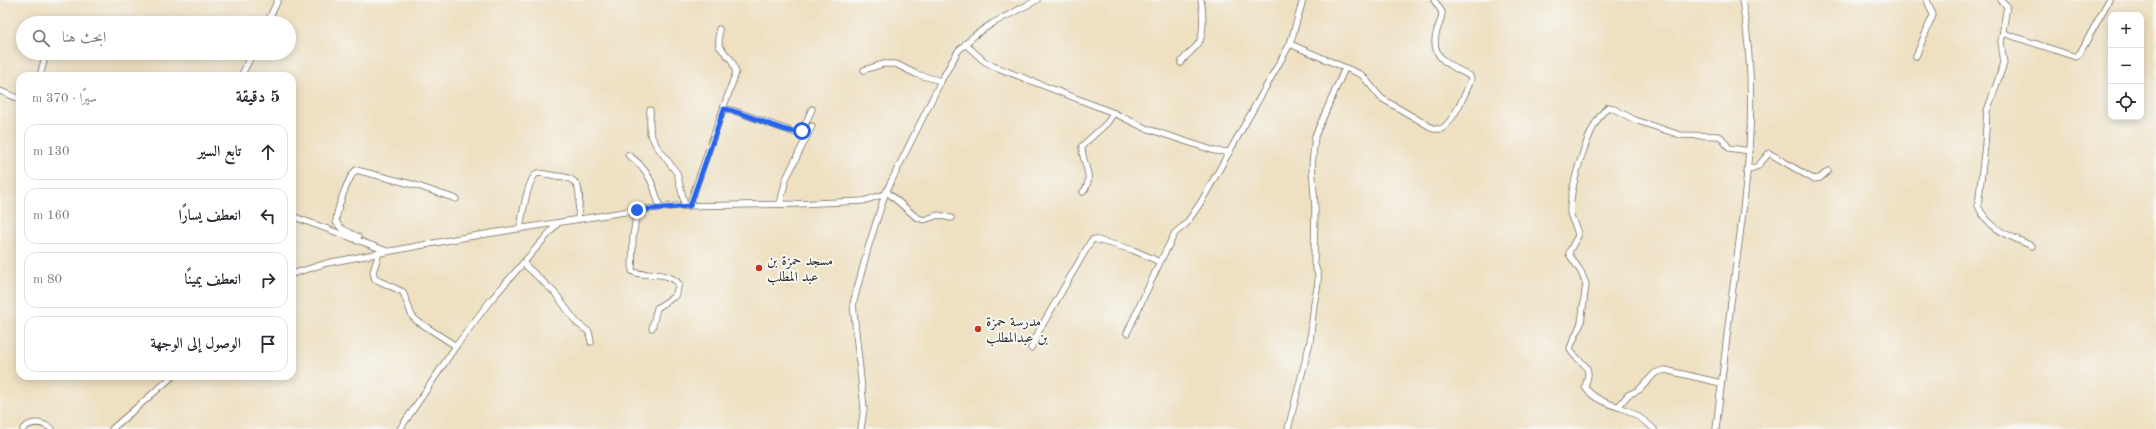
<!DOCTYPE html>
<html lang="ar">
<head>
<meta charset="utf-8">
<style>
	:root { --surface:#fff; --page:#f2f2f3; --text:#2b2b33; --muted:#7c7c81; --line:#e1e1e2 }
	body { margin:0; font-family:"Old Standard TT",Amiri,serif; background:var(--page); color:var(--text); direction:rtl }
	.controls { position:absolute; right:12px; top:12px; display:grid; overflow:hidden; border-radius:8px; box-shadow:0 2px 10px #0003 }
	.controls button { width:36px; height:36px; display:grid; place-items:center; padding:0; border:0; border-bottom:1px solid var(--line); background:var(--surface); color:var(--text); font:20px sans-serif }
	.stop { position:absolute; width:12px; height:12px; margin:-9px; border:3px solid #2563eb; border-radius:50%; background:#fff }
	.stop.end { background:#2563eb; border-color:#fff; box-shadow:0 1px 4px #0008 }
	.list { margin:0; padding:0; list-style:none }
	h2 { display:flex; justify-content:space-between; align-items:center; height:52px; margin:0; padding:0 16px; font-size:17px }
	h2 small { font-size:13px; font-weight:400; color:var(--muted) }
	.list li { display:grid; grid-template-columns:26px 1fr auto; gap:12px; align-items:center; box-sizing:border-box; height:56px; margin:0 8px 8px; padding:0 8px; border:1px solid var(--line); border-radius:12px }
	.list b { display:block; font-size:15px; white-space:nowrap }
	.list em { font-size:13px; font-style:normal; color:var(--muted) }
	.icon { flex:none; width:22px; height:22px; fill:none; stroke:currentColor; stroke-width:2; stroke-linecap:round; stroke-linejoin:round }
	.map { position:relative; flex:none; width:2156px; height:429px; overflow:hidden; direction:ltr }
	.search { position:absolute; background:var(--surface); box-shadow:0 2px 10px #0003; left:16px; top:16px; width:280px; height:44px; display:flex; align-items:center; gap:10px; box-sizing:border-box; padding:0 14px; border-radius:22px; color:var(--muted); font-size:15px }
	.panel { position:absolute; background:var(--surface); box-shadow:0 2px 10px #0003; left:16px; top:72px; width:280px; height:308px; border-radius:12px; direction:rtl }
	.map>svg:first-child { display:block }
</style>
</head>
<body>
<div class="map">
<svg width="2156" height="429" viewBox="0 0 2156 429">
	<rect width="100%" height="100%" fill="#f6f6f2"/>
	<filter id="ink" filterUnits="userSpaceOnUse"><feTurbulence type="fractalNoise" baseFrequency=".025" numOctaves="2"/><feDisplacementMap in="SourceGraphic" scale="8" xChannelSelector="R" yChannelSelector="G"/><feConvolveMatrix kernelMatrix="1 2 1 2 8 2 1 2 1" color-interpolation-filters="sRGB"/></filter>
	<filter id="wash" filterUnits="userSpaceOnUse"><feTurbulence type="fractalNoise" baseFrequency=".012" numOctaves="4" result="noise"/><feDisplacementMap in="SourceGraphic" scale="16" xChannelSelector="R" yChannelSelector="G"/><feGaussianBlur stdDeviation="0.9" result="paint"/><feColorMatrix in="noise" values="0 0 0 0 0 0 0 0 0 0 0 0 0 0 0 0 0 1.4 0 .05"/><feComposite in="paint" operator="in"/></filter>
	<g filter="url(#wash)">
		<rect width="100%" height="100%" fill="#eee0c1"/>
	</g>
	<g filter="url(#ink)">
		<g fill="none" stroke-linecap="round" stroke-linejoin="round">
			<defs>
				<g id="minor">
					<path d="M2001,0L2007,6L2001,42L2004,63L1987,111L1985,145L1978,206C1989,230 2010,236 2032,246"/>
					<path d="M55,23L67,22"/>
					<path d="M267,23L278,0"/>
					<path d="M2003,33L2076,57L2080,53L2109,0"/>
					<path d="M965,44L984,61L993,66L1114,113L1145,128L1215,151L1229,152"/>
					<path d="M1290,44L1362,75L1381,98L1434,129H1441C1452,124 1467,91 1471,79L1470,76C1452,66 1430,59 1436,34C1438,26 1442,20 1442,12L1434,0"/>
					<path d="M1916,56L1933,15L1927,0"/>
					<path d="M1181,63C1185,55 1193,51 1198,44C1205,34 1203,11 1201,0"/>
					<path d="M864,70L883,64H896L916,74L941,81"/>
					<path d="M40,76L46,53"/>
					<path d="M241,76L253,53"/>
					<path d="M0,91L20,99"/>
					<path d="M724,109L735,111L796,133L802,131L812,109"/>
					<path d="M650,110V133L656,145L677,173L685,206"/>
					<path d="M628,155C648,167 654,186 660,208"/>
					<path d="M1748,170L1758,166L1769,153L1813,179L1820,178L1828,171"/>
					<path d="M887,192L916,217L924,220L938,215L951,218"/>
					<path d="M1083,192C1096,177 1081,163 1082,146L1107,123L1114,113"/>
					<path d="M780,204L786,179L812,126"/>
					<path d="M689,206L736,72L732,61L719,46V29"/>
					<path d="M637,210L633,237L632,271C640,278 667,269 679,284L675,296L657,308L652,328"/>
					<path d="M292,216L387,251"/>
					<path d="M520,229C522,217 527,180 537,173C544,173 549,175 556,176C586,177 579,197 578,219"/>
					<path d="M357,241L358,237L341,228L336,222C336,211 348,177 356,170L415,185L456,199"/>
					<path d="M379,253L373,272L375,279L403,292L412,316L417,321L456,346"/>
					<path d="M523,263L555,293L577,323L589,332L591,342"/>
					<path d="M292,274L327,263L461,238L637,210L677,206L795,204L863,201L885,194"/>
					<path d="M1127,333L1160,262"/>
					<path d="M1031,348L1040,329L1091,241L1094,239L1133,250L1160,262L1175,233L1186,224L1201,202L1290,44L1303,0"/>
					<path d="M1618,407L1628,395L1639,390L1655,373L1665,370L1721,383"/>
					<path d="M23,429C32,420 42,422 52,429"/>
					<path d="M112,429L173,376"/>
					<path d="M400,429L456,346L490,301L558,223"/>
					<path d="M861,429L864,408L853,304L868,248L885,194L941,81L958,51L975,35L993,23L1037,0"/>
					<path d="M1288,429L1310,342L1314,304L1318,283V274L1314,263L1315,207L1312,166L1315,136L1345,68"/>
					<path d="M1654,429C1644,420 1632,411 1619,407C1608,404 1592,398 1585,387C1586,383 1588,378 1588,374C1588,361 1572,359 1570,348L1581,323L1586,284L1581,272L1569,254L1570,250L1578,236C1578,227 1570,220 1570,210C1571,185 1588,124 1608,107L1612,108L1635,120L1680,135L1718,136L1721,137L1729,148L1750,151"/>
					<path d="M1716,429C1721,387 1726,344 1731,302C1745,197 1761,106 1742,0"/>
				</g>
			</defs>
			<use href="#minor" stroke="#6f6a60" stroke-width="7"/>
			<use href="#minor" stroke="#fff" stroke-width="5.5"/>
		</g>
	</g>
	<g fill="none" stroke-linecap="round" stroke-linejoin="round" filter="url(#ink)">
		<path stroke="#2563eb" stroke-width="5" d="M637,210L690,206L724,109C741,110 790,137 802,131"/>
	</g>
	<g fill="#c8321e" stroke="#f6f6f2" stroke-width="1.5">
		<circle cx="759" cy="268" r="4"/>
		<circle cx="978" cy="329" r="4"/>
	</g>
	<g text-anchor="middle" stroke-width="4" stroke-linejoin="round" paint-order="stroke">
		<g font-size="14" fill="#2b2b2b" stroke="#f6f6f2" text-anchor="start">
			<text x="767" y="265">مسجد حمزة بن<tspan x="767" dy="16">عبد المطلب</tspan></text>
			<text x="986" y="326">مدرسة حمزة<tspan x="986" dy="16">بن عبدالمطلب</tspan></text>
		</g>
	</g>
</svg>
<div class="controls">
<button>+</button>
<button>−</button>
<button><svg class="icon" aria-label="locate" viewBox="0 0 24 24"><circle cx="12" cy="12" r="6"/><path d="M12 2v4M12 18v4M2 12h4M18 12h4"/></svg></button>
</div>
<div class="stop" style="left:802px;top:131px"></div>
<div class="stop end" style="left:637px;top:210px"></div>
<div class="search"><svg class="icon" aria-label="search" viewBox="0 0 24 24"><circle cx="10" cy="10" r="6"/><path d="M15 15l6 6"/></svg>ابحث هنا</div>
<section class="panel">
<h2>5 دقيقة<small>سيرًا · 370 m</small></h2>
<ul class="list">
<li><svg class="icon" aria-label="ahead" viewBox="0 0 24 24"><path d="M12 20V5M6 11l6-6 6 6"/></svg><div><b>تابع السير</b></div><em>130 m</em></li>
<li><svg class="icon" aria-label="left" viewBox="0 0 24 24"><path d="M17 20v-9H6M10 6l-5 5 5 5"/></svg><div><b>انعطف يسارًا</b></div><em>160 m</em></li>
<li><svg class="icon" aria-label="right" viewBox="0 0 24 24"><path d="M7 20v-9h11M14 6l5 5-5 5"/></svg><div><b>انعطف يمينًا</b></div><em>80 m</em></li>
<li><svg class="icon" aria-label="arrive" viewBox="0 0 24 24"><path d="M6 21V4h12l-3 4 3 4H6"/></svg><div><b>الوصول إلى الوجهة</b></div></li>
</ul>
</section>
</div>
</body>
</html>
